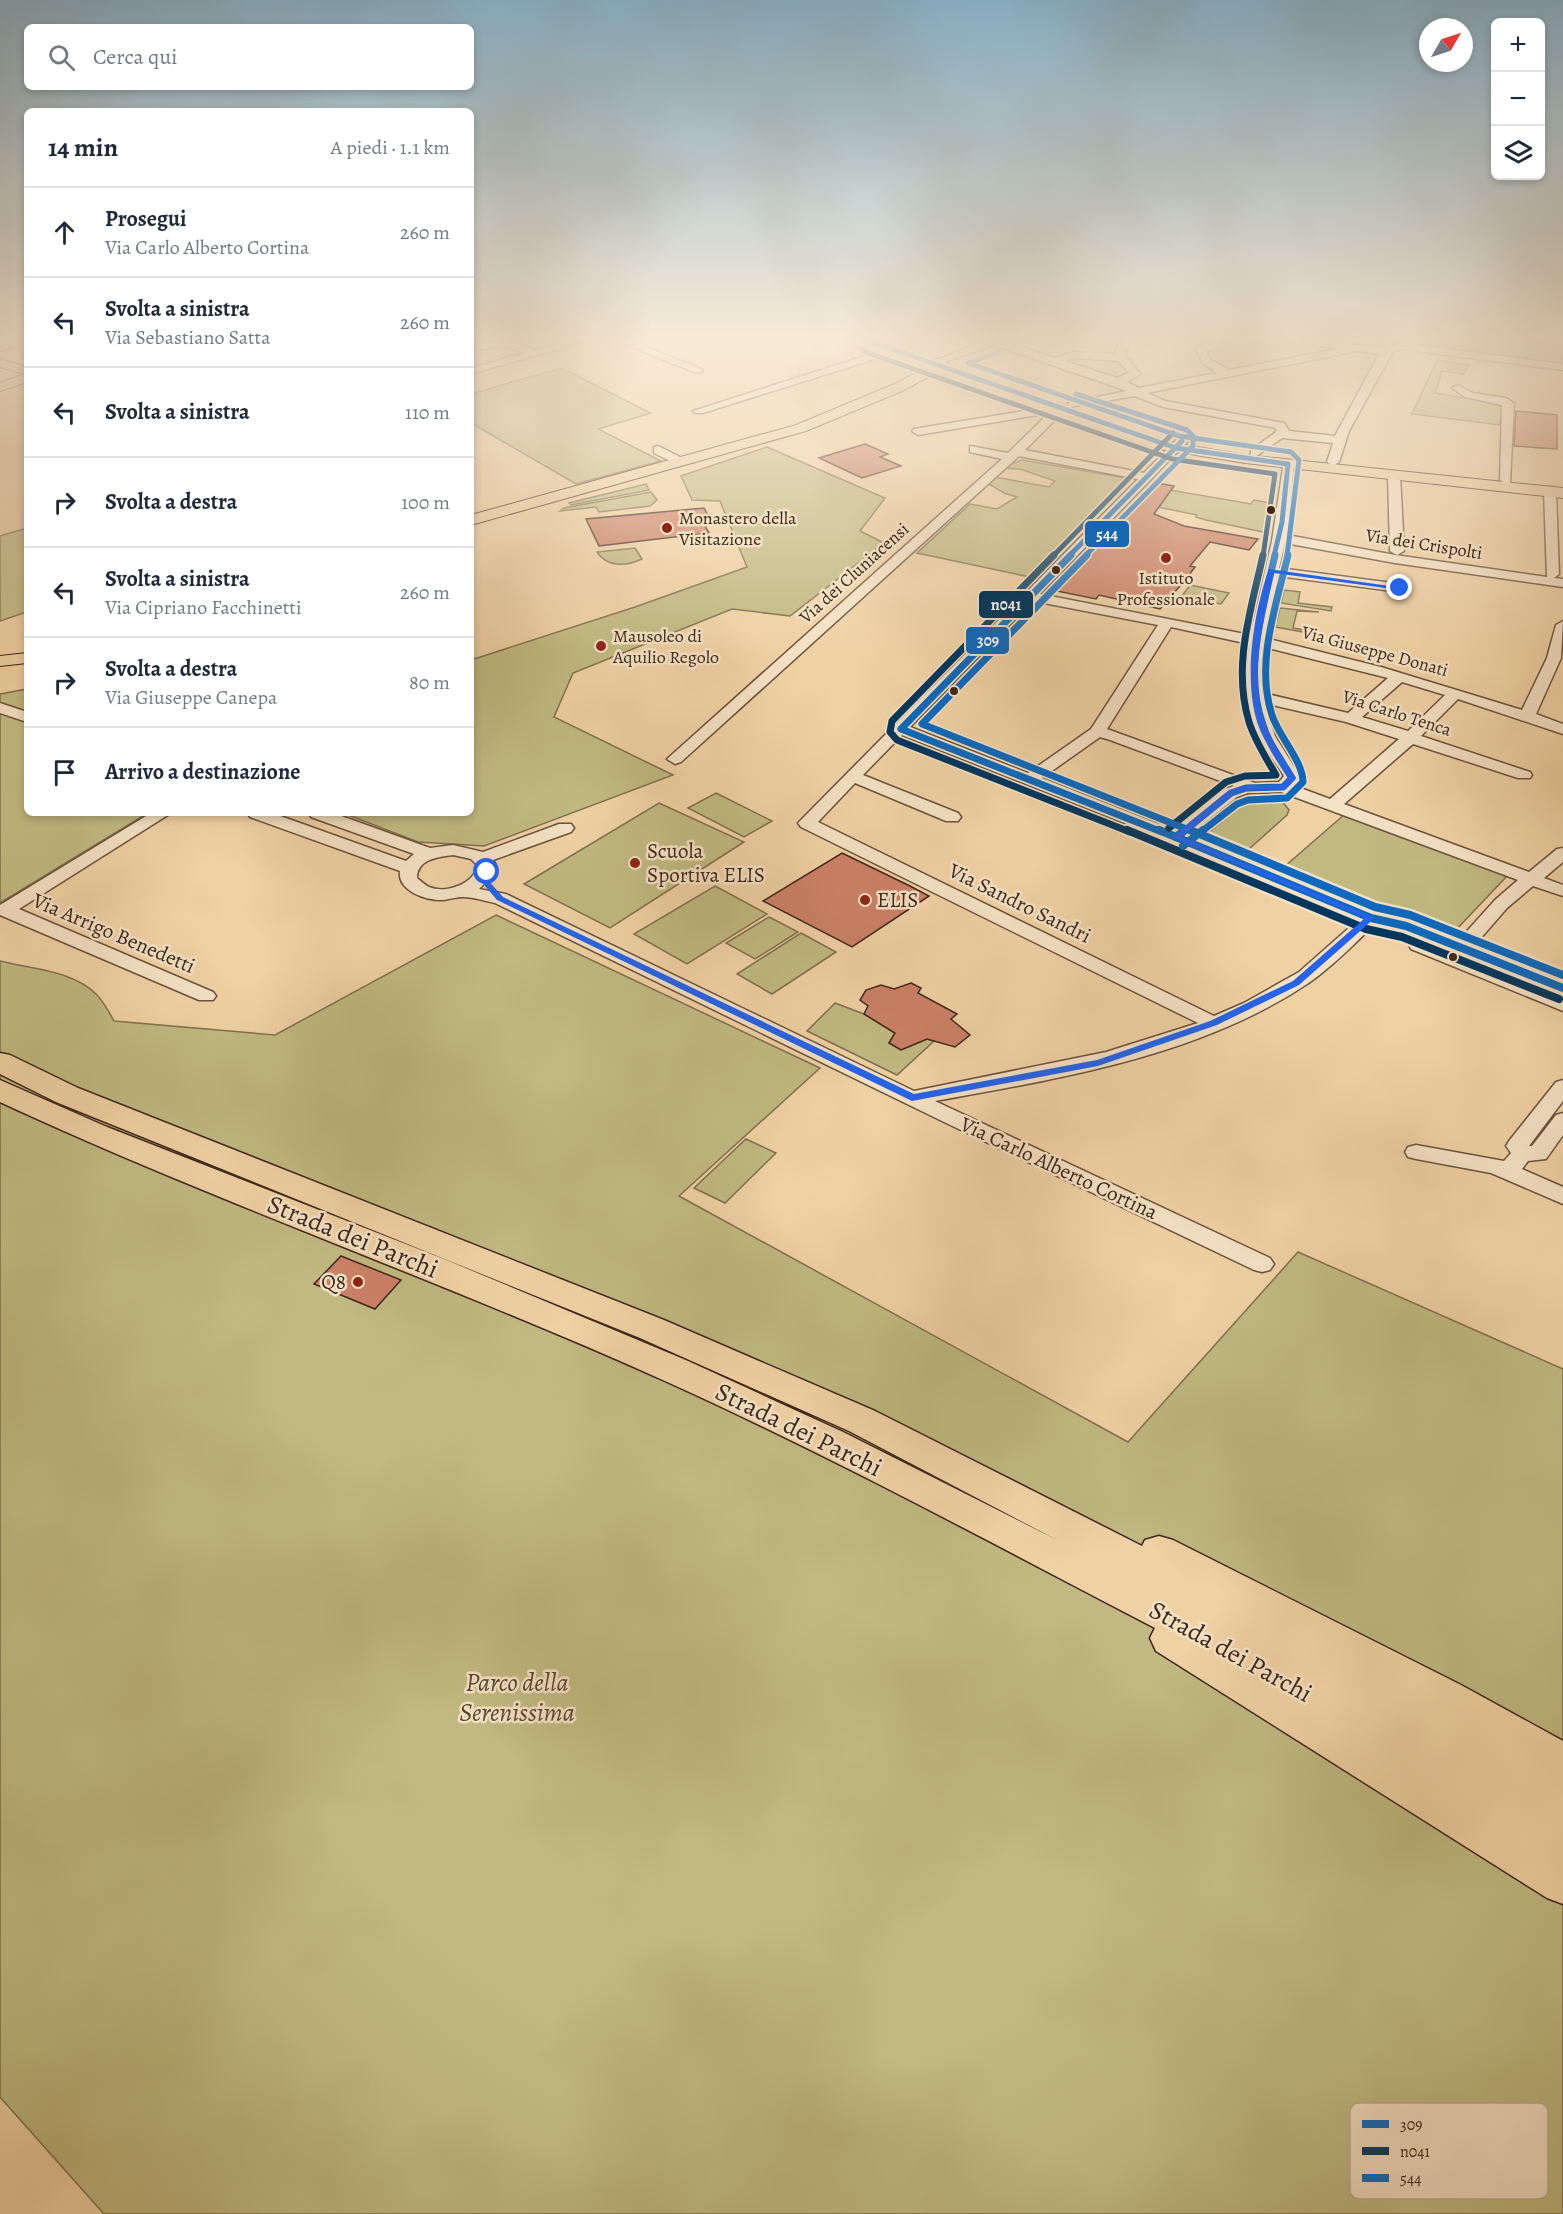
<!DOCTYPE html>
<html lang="it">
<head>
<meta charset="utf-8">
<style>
	:root { --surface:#fff; --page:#f2f2f3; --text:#1f2937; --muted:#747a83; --line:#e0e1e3 }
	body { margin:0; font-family:Alegreya,serif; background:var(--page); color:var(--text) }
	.controls { position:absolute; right:18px; top:18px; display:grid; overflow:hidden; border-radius:9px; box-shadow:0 3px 9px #0003 }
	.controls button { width:54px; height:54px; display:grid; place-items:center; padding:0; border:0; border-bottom:2px solid var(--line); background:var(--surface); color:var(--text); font:30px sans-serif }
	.compass { position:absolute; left:1419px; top:18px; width:54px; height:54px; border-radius:50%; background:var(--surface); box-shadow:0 3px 9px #0003; rotate:51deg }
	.stop { position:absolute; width:18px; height:18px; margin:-14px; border:4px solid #2563eb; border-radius:50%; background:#fff }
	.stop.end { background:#2563eb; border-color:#fff; box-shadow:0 2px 6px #0008 }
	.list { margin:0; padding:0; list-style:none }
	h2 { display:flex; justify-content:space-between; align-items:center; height:78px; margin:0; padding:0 24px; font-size:26px }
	h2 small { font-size:20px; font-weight:400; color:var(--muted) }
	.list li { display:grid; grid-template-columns:39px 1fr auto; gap:18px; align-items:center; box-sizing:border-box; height:90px; padding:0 24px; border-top:2px solid var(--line) }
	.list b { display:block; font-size:22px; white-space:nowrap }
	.list p { margin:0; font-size:20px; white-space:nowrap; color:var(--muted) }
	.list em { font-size:20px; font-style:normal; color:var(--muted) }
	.icon { flex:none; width:33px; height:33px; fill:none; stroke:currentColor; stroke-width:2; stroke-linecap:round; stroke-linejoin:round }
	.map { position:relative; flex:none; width:1563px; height:2214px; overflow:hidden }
	.search { position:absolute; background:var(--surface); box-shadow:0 3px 9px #0003; left:24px; top:24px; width:450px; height:66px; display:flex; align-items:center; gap:15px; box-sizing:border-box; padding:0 21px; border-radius:9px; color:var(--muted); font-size:22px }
	.panel { position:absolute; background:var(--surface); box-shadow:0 3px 9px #0003; left:24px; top:108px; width:450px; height:708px; border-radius:9px }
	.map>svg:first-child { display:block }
</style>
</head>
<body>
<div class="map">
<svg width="1563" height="2214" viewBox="0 0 1563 2214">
	<rect width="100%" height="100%" fill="#f0d1a4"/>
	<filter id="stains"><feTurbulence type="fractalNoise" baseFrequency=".00333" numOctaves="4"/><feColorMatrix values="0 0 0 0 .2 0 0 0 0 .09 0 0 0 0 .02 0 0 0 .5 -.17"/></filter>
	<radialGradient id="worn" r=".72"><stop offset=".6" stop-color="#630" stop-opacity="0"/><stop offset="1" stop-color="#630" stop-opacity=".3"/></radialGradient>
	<g fill="#c0b981" stroke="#80704d" stroke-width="1.5">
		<path d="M1398,341H1563V365L1406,346L1393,343Z"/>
		<path d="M1437,360L1469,365L1464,374L1442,371L1435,393L1503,404L1500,425L1412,414Z"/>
		<path d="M561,368L651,413L598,429L661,461L576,484L471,423V394Z"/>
		<path d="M767,447L885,498L860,531L884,543L790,616L732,609L573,673L554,717L673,775L484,846L418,842L343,813H471V660L635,607L747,567L720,501L692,500L681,476Z"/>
		<path d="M1022,460L1131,479L1097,515L1088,517L1091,521L1034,578L917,553L970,504L997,509L1017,497L1004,493L987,483L995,477L1049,487L1055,481L1020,469L1001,468Z"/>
		<path d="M646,484L649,490L571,505L569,503Z"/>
		<path d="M1170,490L1251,504L1254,500L1270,503L1268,533L1206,520L1196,517L1197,515L1153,506L1150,509L1134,505L1145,494L1165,497Z"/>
		<path d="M651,492L657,500L650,506L599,512L596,507L560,511L564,508Z"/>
		<path d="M27,528V612L0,621V536Z"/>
		<path d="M635,548L642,559C625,567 607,567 597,552Z"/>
		<path d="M1190,585L1229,593L1221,604L1182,596Z"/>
		<path d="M1284,590L1300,592L1298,603L1332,607L1331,611L1281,603Z"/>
		<path d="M1280,608L1319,612L1297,611L1293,628L1310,631L1308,633L1275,627Z"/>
		<path d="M27,689V813H148L0,903V694Z"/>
		<path d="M716,793L772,821L744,837L688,808Z"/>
		<path d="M1263,796L1281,800L1289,810L1287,815L1248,850L1207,834L1246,801Z"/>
		<path d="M659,803L744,842L610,928L524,884Z"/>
		<path d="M1345,814L1508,875L1452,934L1284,867Z"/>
		<path d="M715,886L767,914L687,964L634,934Z"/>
		<path d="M496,915L820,1068L679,1196L1128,1442L1298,1252L1563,1369V2214H104L0,2097V961C31,969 72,970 96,994C104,1002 109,1012 114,1021L275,1035Z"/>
		<path d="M769,917L798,932L755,959L726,943Z"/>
		<path d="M801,933L836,952L772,994L737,974Z"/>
		<path d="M835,1003L864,1014L895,1033L889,1043L901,1050L927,1039L934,1041L897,1075L807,1031Z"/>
		<path d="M746,1139L776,1153L725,1203L694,1188Z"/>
	</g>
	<g fill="#cb8166" stroke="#402819" stroke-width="1.5">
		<path d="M1516,411L1557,415V449L1514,446Z"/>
		<path d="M865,444L888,454L880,457L901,466L862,478L819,458Z"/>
		<path d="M1157,483L1174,486L1154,514L1184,526L1258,539L1249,550L1210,542L1190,566L1195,567L1186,579L1160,609L1099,595L1096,599L1057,591Z"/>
		<path d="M704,508L711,521H702L709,533L599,546L586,519Z"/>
		<path d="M842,853L910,886L929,896L852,947L763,901Z"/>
		<path d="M911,983L921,988L918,993L957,1014L951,1019L970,1035L955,1047L927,1039L901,1050L889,1043L895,1033L864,1014L868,1006L860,1000L866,990L881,985L894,989Z"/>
		<path d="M341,1256L401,1280L375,1309L314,1284Z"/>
	</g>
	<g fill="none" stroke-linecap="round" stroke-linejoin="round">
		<path stroke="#cdaf88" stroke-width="12" stroke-dasharray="12 6" stroke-linecap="butt" d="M868,358L878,355"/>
		<defs>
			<g id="minor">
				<path d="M0,341H5L7,344L0,350Z"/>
				<path d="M507,341L537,350L569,341H586L471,374V368L525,353L506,347L471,350V344Z"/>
				<path d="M617,341H631L703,370L702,372H694Z"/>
				<path d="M985,341H1003L1054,358L1075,352L1115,354L1119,341H1129L1125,356L1141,374L1127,382L1139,388L1217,373L1203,363L1195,348L1213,341H1224L1216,349L1206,351L1210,359L1229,370L1338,349L1307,344L1302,341H1329L1384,348L1401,343L1563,364V370L1401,349L1393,351L1349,431L1339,462L1333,466L1327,462L1333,443L1282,438L1255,457L1251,456V450L1276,432V428L1163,407L1135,396L1068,407V403L1127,391L994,345L945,362H937L936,360ZM1357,351L1379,354L1335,436L1289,431L1284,423L1165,401L1147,393ZM1075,358L1118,361L1129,373L1117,378L1065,361Z"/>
				<path d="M868,355L873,358L872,360L703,413H695L693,411Z"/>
				<path d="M1458,385L1473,393L1506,398L1514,403L1510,483L1506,484L1500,480L1502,405L1465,397L1452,388Z"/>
				<path d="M1048,407L1062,413L1025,450L1144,473L1178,438L1182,437L1188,441L1040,594L1250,635L1272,541L1284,461L1288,460L1294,464L1287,535L1395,555L1547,577L1544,491L1550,487L1556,491L1559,574L1554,578L1563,579V587L1395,563L1285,543L1279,568L1400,584L1407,588L1400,592L1278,576L1265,638L1381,667L1522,710L1547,658L1556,625L1563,621L1561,658L1536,714L1563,724V734L1458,699L1421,736L1530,772L1532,775L1530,778H1518L1413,744L1344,804L1529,872L1557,849L1563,848V862L1544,878L1563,885V896L1533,886L1507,908L1474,946L1563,981V994L1400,930L1375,924C1354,944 1334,965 1310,982C1201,1056 1062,1078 935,1101L1270,1258L1274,1264L1270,1270L1262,1272L1254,1270L944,1122L495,903C485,901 473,897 463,897C457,897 450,899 444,900C427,901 397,891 400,871L250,817L248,813H272L406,861L414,854L311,817L309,813H333L430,848L453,845L483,852L559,824H571L574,828L571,832L493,860L495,863L494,874L479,889L506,894L914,1091L1106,1052L1198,1023L801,827L798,823L1138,479L1019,456L681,762L675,764L667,759L1002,459L970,452V446L1008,453L1049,413L918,435L912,431L914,429ZM1033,601L1158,625L1091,729L1028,773L910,727ZM1171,627L1249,644C1245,674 1245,707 1259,736C1265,750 1276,763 1284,776L1279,782L1255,783L1107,729ZM1264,647L1388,678L1348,713L1263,693ZM1402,682L1445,695L1408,731L1362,717ZM1264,703L1346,722L1399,739L1330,799L1295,786L1300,776L1275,736ZM902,735L1170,841L1359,919L1299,972L1244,1003L1214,1016L818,822L855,783L946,821H958L961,817L958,813L863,775ZM1100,737L1110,740L1234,786L1225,789L1174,830L1042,778ZM1281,792L1518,880L1495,900L1459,940L1413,922L1377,914L1188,836L1237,797L1248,793ZM453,855L471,859L477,865C475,884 446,894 429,887C425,885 421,881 417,878C417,859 438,857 453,855Z"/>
				<path d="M658,446L684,459L686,462L680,466L654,453V447Z"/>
				<path d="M1394,471L1400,475L1404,551L1397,555L1390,551L1388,475Z"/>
				<path d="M0,703L27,712V722L0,713Z"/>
				<path d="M151,813H171L19,909L213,992L216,996L213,1000H199L0,915V905Z"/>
				<path d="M1418,939L1563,998V1011L1411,949L1409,945L1411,941Z"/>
				<path d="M1563,1080V1101L1529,1146H1532L1556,1115L1563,1113V1135L1546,1159L1528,1161L1522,1169L1563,1187V1204L1491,1173L1416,1159L1408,1157L1405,1152L1408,1147L1416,1145L1504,1161L1511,1153L1506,1146L1509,1141L1556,1082Z"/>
			</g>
			<g id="major">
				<path d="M9,341H27V344L0,351V343Z"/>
				<path d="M847,341H865L931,364L935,359H945L947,362L942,368L1155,440L1245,455L1563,488V498L1245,463L1153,448L934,374L902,391L806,431L471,525V515L796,425L892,385L922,370L848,344Z"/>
				<path d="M0,359L27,367V382L0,391V383L25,374L0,367Z"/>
				<path d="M27,653V663L0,666V656Z"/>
			</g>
			<path id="highway" d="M0,1053L10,1055L78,1088L664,1320L875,1411L1142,1546L1145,1540L1159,1536L1173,1540L1461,1685L1563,1741V1904L1547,1898L1156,1651L1150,1638L1155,1628C992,1543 831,1456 665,1381C445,1282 218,1203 0,1102V1080L107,1127L444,1259L688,1361L843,1432L1059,1541L849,1431L640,1338L56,1102L0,1074Z"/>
		</defs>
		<use href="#minor" stroke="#6c523c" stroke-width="3"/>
		<use href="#major" stroke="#402819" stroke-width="2"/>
		<use href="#highway" stroke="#402819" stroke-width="3"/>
		<use href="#minor" fill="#f5e1c4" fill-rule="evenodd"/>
		<use href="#major" fill="#f0d1a4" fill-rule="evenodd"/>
		<use href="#highway" fill="#f0d1a4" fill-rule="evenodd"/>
		<defs>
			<g id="bus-1-far2">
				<path d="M869,341L1176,448L1288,464L1282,522L1274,556"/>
				<path d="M1069,556L1182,441"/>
			</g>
			<g id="bus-1-far1">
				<path d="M1071,555L901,729L1162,832"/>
				<path d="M1183,832L1231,793L1246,788L1283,787L1292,778C1281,761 1269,744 1263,725C1243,670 1263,609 1275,555"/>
			</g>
			<g id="bus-1">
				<path d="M1159,830L1371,918L1406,926L1563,988"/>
				<path d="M1176,837L1185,830"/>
			</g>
			<g id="bus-2-far2">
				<path d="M865,352L1172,459L1275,474L1263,556"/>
				<path d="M1053,556L1173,433"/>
			</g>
			<g id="bus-2-far1">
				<path d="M1054,555L892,721L890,732L897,740L1130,832"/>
				<path d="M1169,828L1226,782L1245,776L1276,775C1266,758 1255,741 1249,722C1232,666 1251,610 1263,555"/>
			</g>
			<path id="bus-2" d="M1127,830L1366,929L1402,937L1559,999"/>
			<g id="bus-3-far2">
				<path d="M999,352L968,363L1179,436L1291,452L1299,460L1287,556"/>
				<path d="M1076,394L1187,430L1193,436V446L1085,556"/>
			</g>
			<g id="bus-3-far1">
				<path d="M1087,555L922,724L1194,832"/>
				<path d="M1201,832L1237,804L1248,800L1287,798L1303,782C1303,761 1279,737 1272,715C1255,664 1276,606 1288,555"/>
			</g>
			<g id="bus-3">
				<path d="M1190,830L1375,907L1410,915L1563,975"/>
				<path d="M1183,846L1203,830"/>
			</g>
		</defs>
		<use href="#bus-1-far2" stroke="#f5e1c4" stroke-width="8"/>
		<use href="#bus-1-far1" stroke="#f5e1c4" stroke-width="10"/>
		<use href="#bus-1" stroke="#f5e1c4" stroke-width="13"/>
		<use href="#bus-2-far2" stroke="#f5e1c4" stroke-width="8"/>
		<use href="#bus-2-far1" stroke="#f5e1c4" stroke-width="10"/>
		<use href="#bus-2" stroke="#f5e1c4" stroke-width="13"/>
		<use href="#bus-3-far2" stroke="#f5e1c4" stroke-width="8"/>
		<use href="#bus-3-far1" stroke="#f5e1c4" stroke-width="10"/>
		<use href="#bus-3" stroke="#f5e1c4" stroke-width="13"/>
		<use href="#bus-1-far2" stroke="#0c69bf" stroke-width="5"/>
		<use href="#bus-1-far1" stroke="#0c69bf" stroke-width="7"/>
		<use href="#bus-1" stroke="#0c69bf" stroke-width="8"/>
		<use href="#bus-2-far2" stroke="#00365f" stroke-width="5"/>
		<use href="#bus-2-far1" stroke="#00365f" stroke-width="7"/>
		<use href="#bus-2" stroke="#00365f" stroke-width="8"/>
		<use href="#bus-3-far2" stroke="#0c69bf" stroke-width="5"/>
		<use href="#bus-3-far1" stroke="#0c69bf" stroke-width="7"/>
		<use href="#bus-3" stroke="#0c69bf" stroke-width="8"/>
	</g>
	<linearGradient id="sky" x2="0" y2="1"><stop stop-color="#89b5cf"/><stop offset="0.52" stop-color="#f8ead6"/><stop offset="1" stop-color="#f8ead6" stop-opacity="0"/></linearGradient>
	<rect width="1563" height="651" fill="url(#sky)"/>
	<path fill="#2563eb" d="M1269,569L1404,588L1400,590L1274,573C1263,621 1247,682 1268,730C1275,746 1287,762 1296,778L1286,789L1247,790L1233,795L1182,837L1375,918L1299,985L1217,1025L1098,1066L912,1101L497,900L479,879L484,870H490L487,879L503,897L914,1094L1097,1060L1210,1021L1293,981L1365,918L1172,837L1228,791L1246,785H1281L1288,778C1279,762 1267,746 1260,730C1242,686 1253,613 1269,569Z"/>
	<g fill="#402819" stroke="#f5e1c4" stroke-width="2">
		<circle cx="1271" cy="510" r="5"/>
		<circle cx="1056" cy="570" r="5"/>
		<circle cx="954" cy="691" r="5"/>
		<circle cx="1453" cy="957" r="5"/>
	</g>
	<g fill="#8f2418" stroke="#f5e1c4" stroke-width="2">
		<circle cx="667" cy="528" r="6"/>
		<circle cx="1166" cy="558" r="6"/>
		<circle cx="601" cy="646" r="6"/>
		<circle cx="635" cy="863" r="6"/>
		<circle cx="865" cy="900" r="6"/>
		<circle cx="358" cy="1282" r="6"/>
	</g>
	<g text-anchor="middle" stroke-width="5" stroke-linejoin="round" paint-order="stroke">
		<g font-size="18" fill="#402819" stroke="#f5e1c4" text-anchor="start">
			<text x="679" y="524">Monastero della<tspan x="679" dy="21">Visitazione</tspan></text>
			<text x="1166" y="584" text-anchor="middle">Istituto<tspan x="1166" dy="21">Professionale</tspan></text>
			<text x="613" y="642">Mausoleo di<tspan x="613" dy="21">Aquilio Regolo</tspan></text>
		</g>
		<g font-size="18" fill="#402819" stroke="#f5e1c4">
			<text transform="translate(1424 544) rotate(9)" y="6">Via dei Crispolti</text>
			<text transform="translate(854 573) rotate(-42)" y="6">Via dei Cluniacensi</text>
			<text transform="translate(1375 651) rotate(15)" y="6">Via Giuseppe Donati</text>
			<text transform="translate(1397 713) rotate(18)" y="6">Via Carlo Tenca</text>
		</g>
		<g font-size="21" fill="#402819" stroke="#f5e1c4" text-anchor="start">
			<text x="647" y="858">Scuola<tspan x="647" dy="24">Sportiva ELIS</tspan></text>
			<text x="877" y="907">ELIS</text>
			<text x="346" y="1289" text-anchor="end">Q8</text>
		</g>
		<g font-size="21" fill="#402819" stroke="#f5e1c4">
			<text transform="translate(1020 903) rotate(26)" y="7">Via Sandro Sandri</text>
			<text transform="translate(114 933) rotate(23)" y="7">Via Arrigo Benedetti</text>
			<text transform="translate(1059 1168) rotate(25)" y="7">Via Carlo Alberto Cortina</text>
		</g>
		<g font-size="26" fill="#402819" stroke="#f5e1c4">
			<text transform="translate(353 1236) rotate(22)" y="9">Strada dei Parchi</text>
			<text transform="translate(799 1429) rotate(26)" y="9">Strada dei Parchi</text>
			<text transform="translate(1231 1651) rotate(29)" y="9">Strada dei Parchi</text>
		</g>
		<g font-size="26" font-style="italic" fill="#5a452e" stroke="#f5e1c4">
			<text x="517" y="1691">Parco della<tspan x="517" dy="30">Serenissima</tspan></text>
		</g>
	</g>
	<rect x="1350" y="2103" width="198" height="96" rx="9" fill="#f5e1c4" stroke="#bfaa91" stroke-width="1.5"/>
	<rect x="1362" y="2120" width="27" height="8" fill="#0c69bf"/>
	<rect x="1362" y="2147" width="27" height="8" fill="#00365f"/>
	<rect x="1362" y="2174" width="27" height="8" fill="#0c69bf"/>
	<g font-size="16" fill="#402819">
		<text x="1400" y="2130">309</text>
		<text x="1400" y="2157">n041</text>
		<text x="1400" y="2184">544</text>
	</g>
	<g stroke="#f5e1c4" stroke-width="2">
		<rect x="1084" y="520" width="46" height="28" rx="6" fill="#0c69bf"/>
		<rect x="978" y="590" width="56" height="29" rx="6" fill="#00365f"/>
		<rect x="965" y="626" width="45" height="29" rx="6" fill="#0c69bf"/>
	</g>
	<g font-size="16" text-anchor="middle" font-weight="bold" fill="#fff">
		<text x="1107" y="540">544</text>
		<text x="1006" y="610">n041</text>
		<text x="988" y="646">309</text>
	</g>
	<rect width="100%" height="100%" filter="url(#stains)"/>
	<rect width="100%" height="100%" fill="url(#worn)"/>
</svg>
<div class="controls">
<button>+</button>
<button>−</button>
<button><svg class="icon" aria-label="layers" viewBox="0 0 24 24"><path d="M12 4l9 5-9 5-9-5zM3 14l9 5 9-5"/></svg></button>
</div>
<svg class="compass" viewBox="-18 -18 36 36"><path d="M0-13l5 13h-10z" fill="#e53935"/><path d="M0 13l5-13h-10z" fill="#747a83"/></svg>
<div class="stop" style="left:487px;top:872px"></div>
<div class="stop end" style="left:1400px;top:588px"></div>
<div class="search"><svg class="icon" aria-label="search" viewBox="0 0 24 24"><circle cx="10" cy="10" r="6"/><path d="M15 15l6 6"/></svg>Cerca qui</div>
<section class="panel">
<h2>14 min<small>A piedi · 1.1 km</small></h2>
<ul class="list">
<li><svg class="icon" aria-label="ahead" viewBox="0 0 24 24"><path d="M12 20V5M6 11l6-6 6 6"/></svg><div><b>Prosegui</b><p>Via Carlo Alberto Cortina</p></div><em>260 m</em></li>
<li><svg class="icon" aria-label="left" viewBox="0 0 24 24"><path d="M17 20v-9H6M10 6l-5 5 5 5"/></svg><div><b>Svolta a sinistra</b><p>Via Sebastiano Satta</p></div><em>260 m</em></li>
<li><svg class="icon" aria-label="left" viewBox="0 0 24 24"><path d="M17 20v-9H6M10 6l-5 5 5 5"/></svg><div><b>Svolta a sinistra</b></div><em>110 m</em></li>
<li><svg class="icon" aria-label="right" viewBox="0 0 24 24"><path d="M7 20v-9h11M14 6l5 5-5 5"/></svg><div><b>Svolta a destra</b></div><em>100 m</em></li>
<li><svg class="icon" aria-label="left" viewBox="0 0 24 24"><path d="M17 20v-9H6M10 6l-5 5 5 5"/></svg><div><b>Svolta a sinistra</b><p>Via Cipriano Facchinetti</p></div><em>260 m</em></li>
<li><svg class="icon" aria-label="right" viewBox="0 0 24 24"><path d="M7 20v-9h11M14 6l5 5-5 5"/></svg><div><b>Svolta a destra</b><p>Via Giuseppe Canepa</p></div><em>80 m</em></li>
<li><svg class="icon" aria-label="arrive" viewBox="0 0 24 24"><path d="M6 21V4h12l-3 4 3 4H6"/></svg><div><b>Arrivo a destinazione</b></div></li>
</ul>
</section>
</div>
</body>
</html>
